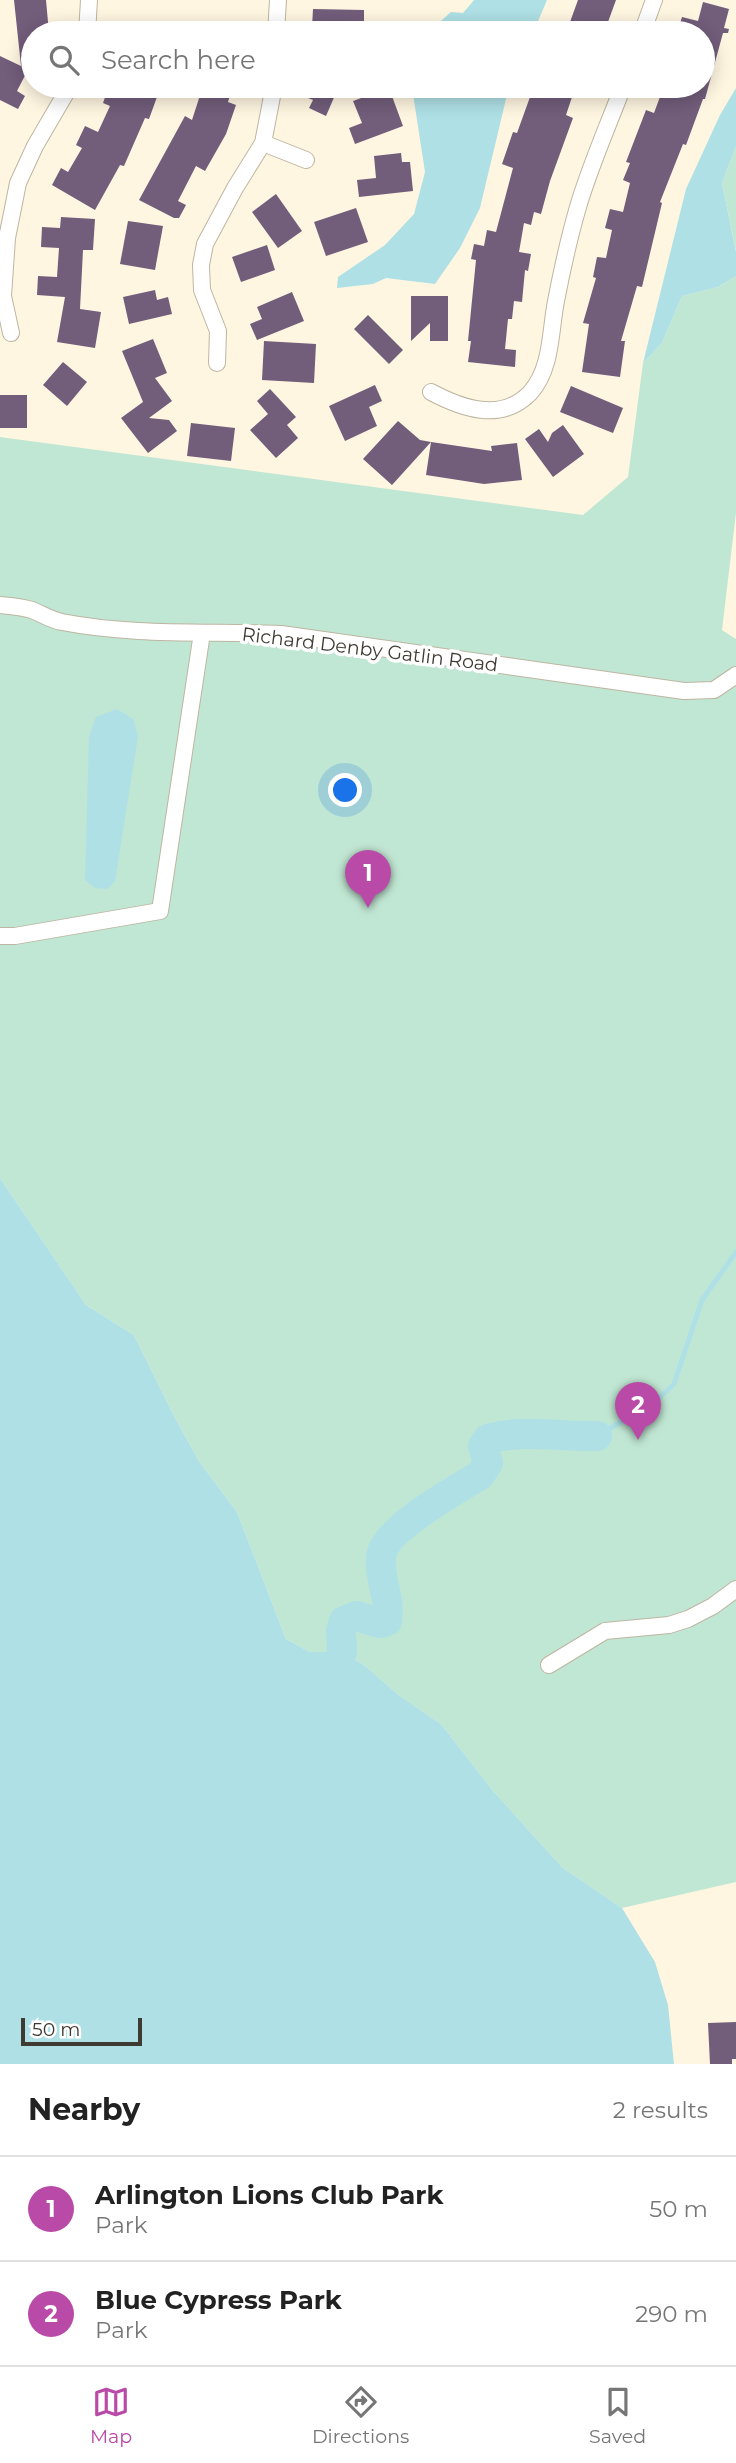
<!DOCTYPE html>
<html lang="en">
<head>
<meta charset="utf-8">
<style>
	:root { --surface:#fff; --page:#f6f6f6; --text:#222; --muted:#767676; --line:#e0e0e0; --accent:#ba4aa7 }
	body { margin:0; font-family:Montserrat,sans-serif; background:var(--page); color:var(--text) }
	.scale { position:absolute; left:21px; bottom:18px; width:121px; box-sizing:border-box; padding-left:7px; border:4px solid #3f3b33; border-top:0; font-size:19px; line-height:24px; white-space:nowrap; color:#3f3b33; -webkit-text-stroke:5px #fff; paint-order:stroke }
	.you { position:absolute; left:346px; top:791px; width:24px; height:24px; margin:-18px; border:5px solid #fff; border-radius:50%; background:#1a73e8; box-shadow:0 0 0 10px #1a73e833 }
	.badge { display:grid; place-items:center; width:46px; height:46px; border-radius:50%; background:var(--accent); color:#fff; font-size:23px; font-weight:700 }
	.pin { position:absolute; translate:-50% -58px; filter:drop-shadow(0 2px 4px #0008) }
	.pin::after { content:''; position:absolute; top:37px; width:24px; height:21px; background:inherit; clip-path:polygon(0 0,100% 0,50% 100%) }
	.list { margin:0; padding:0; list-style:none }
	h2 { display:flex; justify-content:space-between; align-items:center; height:91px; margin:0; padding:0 28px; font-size:30px }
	h2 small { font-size:23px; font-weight:400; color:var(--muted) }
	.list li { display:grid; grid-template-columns:46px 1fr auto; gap:21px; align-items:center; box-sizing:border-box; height:105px; padding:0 28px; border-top:2px solid var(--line) }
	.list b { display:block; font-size:26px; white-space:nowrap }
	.list p { margin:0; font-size:23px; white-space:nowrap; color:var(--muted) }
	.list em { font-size:23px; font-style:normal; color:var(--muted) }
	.icon { flex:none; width:38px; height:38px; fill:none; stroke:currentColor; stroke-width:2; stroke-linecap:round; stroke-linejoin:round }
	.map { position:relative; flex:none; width:736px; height:2064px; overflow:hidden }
	.search { position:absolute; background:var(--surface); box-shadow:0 4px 18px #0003; left:21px; right:21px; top:21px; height:77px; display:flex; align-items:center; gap:18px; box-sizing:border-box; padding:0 24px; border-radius:38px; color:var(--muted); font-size:26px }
	.sheet { height:301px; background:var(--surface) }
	nav { display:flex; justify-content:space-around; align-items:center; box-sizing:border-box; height:98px; border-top:2px solid var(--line); background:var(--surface); font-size:19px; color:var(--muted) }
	nav a { display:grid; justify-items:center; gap:4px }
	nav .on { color:var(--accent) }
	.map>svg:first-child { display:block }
</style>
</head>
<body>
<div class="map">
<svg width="736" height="2064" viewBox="0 0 736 2064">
	<rect width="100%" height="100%" fill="#fff6e1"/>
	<g fill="#c0e7d3">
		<path d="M736,146V270V251L722,183Z"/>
		<path d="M736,276V513L722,630L736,639V1882L622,1908L563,1868L494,1792L441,1724L400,1696L364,1665L342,1652H310L286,1639L237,1512L199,1461L172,1412L134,1335L86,1305L0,1178V437L583,515L628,477L643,363L662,343L682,296L718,287Z"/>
	</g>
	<g fill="#aee0e6">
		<path d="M474,0H547L533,33H427L451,12L463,13Z"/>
		<path d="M408,86H511L506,99L480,208L460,248L435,284L386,278L373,284L337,288L338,277L385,245L414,214L425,172L413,94Z"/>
		<path d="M736,88V146L722,183L736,252V276L718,287L682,296L662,343L643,363L686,189L720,115Z"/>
		<path d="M117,709L133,719L138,736L115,881L108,889L95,888L85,880L89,737L96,717Z"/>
		<path d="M0,1178L86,1305L134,1335L172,1412L199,1461L237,1512L286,1639L310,1652H342L364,1665L400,1696L441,1724L494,1792L563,1868L622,1908L655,1962L668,2005L674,2064H0Z"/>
	</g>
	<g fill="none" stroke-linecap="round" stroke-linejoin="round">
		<path stroke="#aee0e6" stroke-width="5" d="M597,1436L656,1401L674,1384L702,1300L736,1252"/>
		<path stroke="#aee0e6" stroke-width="30" d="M316,1675L337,1668L342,1652L341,1631L344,1621L356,1616L380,1623L387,1621C391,1597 379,1582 381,1557C383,1529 457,1490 480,1475L488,1463L483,1446L488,1439C523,1429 560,1437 597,1436"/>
	</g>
	<g fill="#725d7b">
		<path d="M14,0H46L49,33H33V60L17,91L25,96L18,109L0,100V56L21,66Z"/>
		<path d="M578,0H616L604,33H566Z"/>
		<path d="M703,2L729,9L724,28L729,29L728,33H723L705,99H703L686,145L683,144L660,202L662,203L642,287L637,286L621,341H625L620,377L582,372L589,324L583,323L596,278L593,277L597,257L606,258L612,230L605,228L610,209L623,212L630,183L623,180L630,163L626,162L646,110L654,113L664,86H703V33H677L682,17L698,21Z"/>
		<path d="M313,9L364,10V33H328V27H312Z"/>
		<path d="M109,86L126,92L128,86H161L149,119L145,118L124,166L120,165L95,210L52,185L61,168L68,172L82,148L76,145L85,126L98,132L110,106L103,103Z"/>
		<path d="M203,86H233L228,102L236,105L226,134L205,171L196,166L178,201L186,205L179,218H174L139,200L185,116L192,120Z"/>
		<path d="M307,86H339L326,116L309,108L313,100L303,96Z"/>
		<path d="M534,86L572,97L566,115L573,118L550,181L541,214L534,212L531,225L524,223L519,252L531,254L528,271L525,270L522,302L514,301L512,319H508L505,349L516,350L515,367L468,362L471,341H468L476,260L471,259L474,244L484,246L487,230L496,232L513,168L502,164L513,132L517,133Z"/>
		<path d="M389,88L403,126L355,144L349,128L362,123L353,101Z"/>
		<path d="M401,153L402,162H410L413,191L359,197L357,180L376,178L374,156Z"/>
		<path d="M276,194L302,231L278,248L252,212Z"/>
		<path d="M356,208L368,242L326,256L314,222Z"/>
		<path d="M61,217L95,219L93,250H83L80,309L101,312L95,348L57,342L65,297L37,295L38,276L57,277L59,248L41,247L42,227L60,228Z"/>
		<path d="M128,221L163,226L155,270L120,264Z"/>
		<path d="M267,245L275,270L241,282L232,257Z"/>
		<path d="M155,290L157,300L168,297L172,314L129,324L123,297Z"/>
		<path d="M292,292L304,321L257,340L250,324L262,319L257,307Z"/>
		<path d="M411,296H448V341H430V323L411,341Z"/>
		<path d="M368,315L403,350L389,364L354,329Z"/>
		<path d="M153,339L167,373L155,378L172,401L149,418L169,420L177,431L148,453L121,418L143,402L122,351Z"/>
		<path d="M264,341L316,344L314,383L262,380Z"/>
		<path d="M63,362L87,382L67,406L43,385Z"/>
		<path d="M375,385L382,401L369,407L377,426L345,441L329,406Z"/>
		<path d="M571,386L623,408L613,433L560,412Z"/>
		<path d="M270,389L296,417L287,425L298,438L276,458L250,430L268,414L257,401Z"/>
		<rect x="0" y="395" width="27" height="33"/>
		<path d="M398,421L420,440L431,442L392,485L363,459Z"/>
		<path d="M191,423L235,428L231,461L187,456Z"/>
		<path d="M563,425L584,454L553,477L525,439L539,429L548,442L552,433Z"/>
		<path d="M431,442L492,451L491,446L517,443L522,480L484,484L426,475Z"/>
		<path d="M736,2022V2059H732V2064H710L708,2023Z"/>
	</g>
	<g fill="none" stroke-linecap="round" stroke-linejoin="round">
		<defs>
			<g id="minor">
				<path d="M87,33L89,0"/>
				<path d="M276,33L278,0"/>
				<path d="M642,33L654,0"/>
				<path d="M263,143L306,160"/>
				<path d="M11,333L3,296L7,238L18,183L35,146L70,86"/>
				<path d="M217,363L218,331L202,290L201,265L205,244L235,188L263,143L274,86"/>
				<path d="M431,392C461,408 501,423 530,393C552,369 550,332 556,301C562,270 569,238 578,207C590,166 608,126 623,86"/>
				<path d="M0,605C10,606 22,607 32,610C42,614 51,620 62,622C133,636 208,631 281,634L684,691L714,690L736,675"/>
				<path d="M0,936H15L160,911L202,633"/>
				<path d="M549,1665L605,1631L669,1625L688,1619L713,1606L736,1589"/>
			</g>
		</defs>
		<use href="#minor" stroke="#beb5a2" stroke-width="18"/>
		<use href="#minor" stroke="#fff" stroke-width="16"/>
	</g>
	<g text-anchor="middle" stroke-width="7" stroke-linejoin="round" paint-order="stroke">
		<g font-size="19" fill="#3f3b33" stroke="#fff">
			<text transform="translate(370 649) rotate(7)" y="7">Richard Denby Gatlin Road</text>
		</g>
	</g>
</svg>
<div class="scale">50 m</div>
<div class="you"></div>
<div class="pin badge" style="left:368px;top:908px">1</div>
<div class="pin badge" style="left:638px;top:1440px">2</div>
<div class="search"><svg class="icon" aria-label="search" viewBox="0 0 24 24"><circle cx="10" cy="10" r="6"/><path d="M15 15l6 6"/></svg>Search here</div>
</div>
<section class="sheet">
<h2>Nearby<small>2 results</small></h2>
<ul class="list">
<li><span class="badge">1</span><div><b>Arlington Lions Club Park</b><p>Park</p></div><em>50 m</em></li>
<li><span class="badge">2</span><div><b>Blue Cypress Park</b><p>Park</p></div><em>290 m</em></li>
</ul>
</section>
<nav>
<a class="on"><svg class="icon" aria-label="map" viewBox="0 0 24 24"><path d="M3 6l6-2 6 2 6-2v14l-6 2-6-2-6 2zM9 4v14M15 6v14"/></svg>Map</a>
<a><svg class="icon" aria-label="directions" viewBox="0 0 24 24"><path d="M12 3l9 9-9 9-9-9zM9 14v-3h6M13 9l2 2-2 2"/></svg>Directions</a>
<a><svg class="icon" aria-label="saved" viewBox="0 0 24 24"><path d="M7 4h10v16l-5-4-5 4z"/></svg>Saved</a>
</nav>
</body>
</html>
